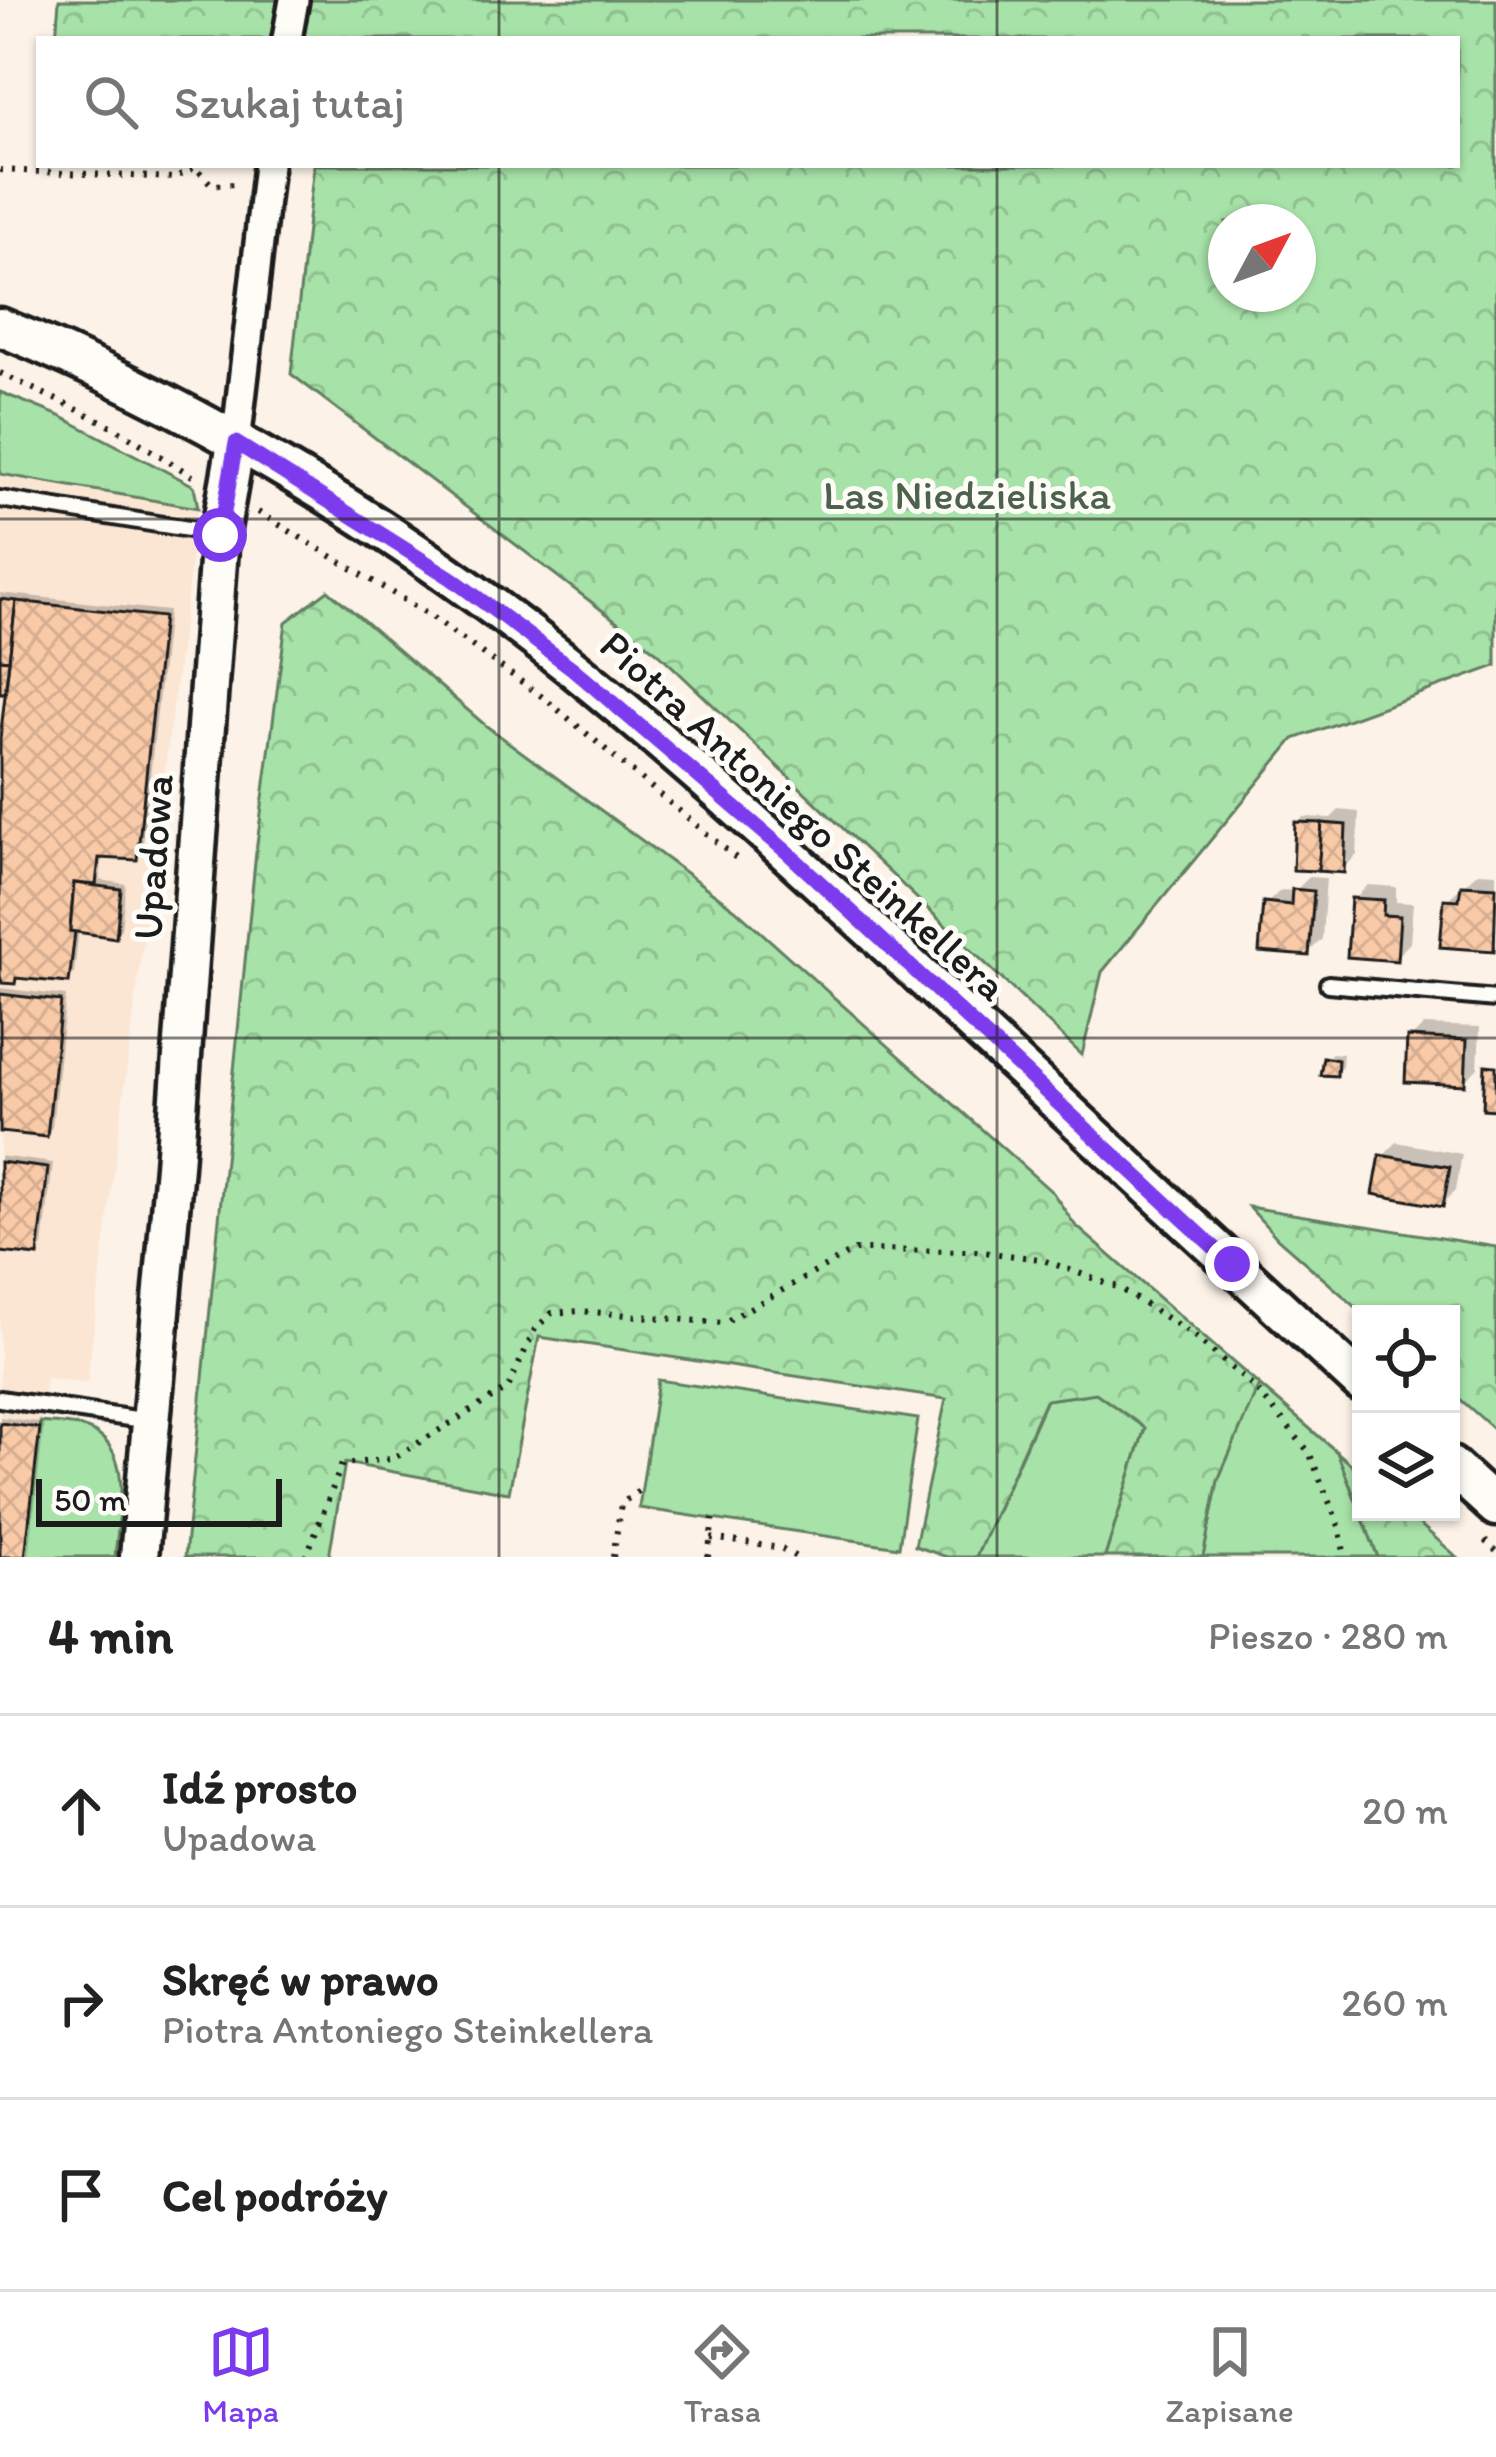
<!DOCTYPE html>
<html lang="pl">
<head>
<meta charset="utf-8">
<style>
	:root { --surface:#fff; --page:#f6f6f6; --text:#222; --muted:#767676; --line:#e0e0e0; --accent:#7c3aed }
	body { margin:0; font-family:Itim,sans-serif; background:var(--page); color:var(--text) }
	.controls { position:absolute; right:36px; bottom:36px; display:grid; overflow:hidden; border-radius:0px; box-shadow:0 3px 9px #0004 }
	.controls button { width:108px; height:108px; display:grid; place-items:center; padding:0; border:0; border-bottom:3px solid var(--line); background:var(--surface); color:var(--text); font:60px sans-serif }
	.compass { position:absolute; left:1208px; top:204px; width:108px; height:108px; border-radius:50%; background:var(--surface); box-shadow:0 3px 9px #0004; rotate:49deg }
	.scale { position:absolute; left:36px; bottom:30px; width:246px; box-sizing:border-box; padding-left:12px; border:6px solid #1c1c1c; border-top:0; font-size:33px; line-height:42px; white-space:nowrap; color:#1c1c1c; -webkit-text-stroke:9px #fdfcf7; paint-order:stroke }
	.stop { position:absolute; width:36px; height:36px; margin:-27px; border:9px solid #7c3aed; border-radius:50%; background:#fff }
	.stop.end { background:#7c3aed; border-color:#fff; box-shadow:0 3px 12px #0008 }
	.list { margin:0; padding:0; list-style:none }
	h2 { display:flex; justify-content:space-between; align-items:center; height:156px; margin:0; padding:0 48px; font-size:51px }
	h2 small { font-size:39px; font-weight:400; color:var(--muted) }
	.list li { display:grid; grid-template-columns:78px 1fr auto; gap:36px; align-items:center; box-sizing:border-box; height:192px; padding:0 48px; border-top:3px solid var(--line) }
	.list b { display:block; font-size:45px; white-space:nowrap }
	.list p { margin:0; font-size:39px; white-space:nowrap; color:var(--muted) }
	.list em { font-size:39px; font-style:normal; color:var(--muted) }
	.icon { flex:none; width:66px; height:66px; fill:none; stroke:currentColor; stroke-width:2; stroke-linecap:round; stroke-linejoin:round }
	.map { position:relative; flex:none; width:1496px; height:1557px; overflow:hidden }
	.search { position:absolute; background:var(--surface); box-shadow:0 3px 9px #0004; left:36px; right:36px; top:36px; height:132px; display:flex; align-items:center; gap:30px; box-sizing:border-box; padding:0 42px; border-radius:0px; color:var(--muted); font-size:45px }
	.sheet { height:732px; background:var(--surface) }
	nav { display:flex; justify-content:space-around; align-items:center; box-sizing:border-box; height:168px; border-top:3px solid var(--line); background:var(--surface); font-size:33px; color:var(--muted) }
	nav a { display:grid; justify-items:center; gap:6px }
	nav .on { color:var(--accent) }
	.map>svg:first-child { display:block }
</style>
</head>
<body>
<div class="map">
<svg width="1496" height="1557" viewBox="0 0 1496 1557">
	<defs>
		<pattern id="forest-crowns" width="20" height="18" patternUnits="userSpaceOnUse" patternTransform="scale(3)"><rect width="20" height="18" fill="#a7e2a8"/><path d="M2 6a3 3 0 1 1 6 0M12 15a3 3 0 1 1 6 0" fill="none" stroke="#8fc190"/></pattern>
		<pattern id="building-cross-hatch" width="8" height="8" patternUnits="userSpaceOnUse" patternTransform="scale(3)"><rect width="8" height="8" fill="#f9caa8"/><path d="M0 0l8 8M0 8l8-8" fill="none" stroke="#d5ad90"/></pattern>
	</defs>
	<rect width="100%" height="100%" fill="#fcf2e7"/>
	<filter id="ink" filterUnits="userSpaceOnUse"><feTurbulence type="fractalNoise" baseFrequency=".00833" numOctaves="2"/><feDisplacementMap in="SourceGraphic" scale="24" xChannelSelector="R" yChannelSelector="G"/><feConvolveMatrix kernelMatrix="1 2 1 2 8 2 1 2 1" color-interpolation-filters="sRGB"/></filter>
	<g filter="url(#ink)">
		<path fill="#fbe6d4" d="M0,474L198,508L87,1383L46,1378L25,1557H0Z"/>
		<g fill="#a7e2a8" stroke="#627f62" stroke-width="3">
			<path d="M0,392L60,416L194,486L198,508L0,474Z"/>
			<path d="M658,1380L918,1419L899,1547L639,1508Z"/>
			<path d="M1259,1385L1337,1452L1378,1557H1203L1218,1480Z"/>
			<path d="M1096,1393L1145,1428L1105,1557H976L1046,1400Z"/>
			<path d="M40,1422C55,1424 74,1423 87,1429C137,1448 118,1516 115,1557H24Z"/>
		</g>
		<g fill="url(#forest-crowns)" stroke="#627f62" stroke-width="3" fill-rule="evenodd">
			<path d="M59,0H1496V666L1294,739L1102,972L1082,1055L657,652L291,374L314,165H1457V39H56ZM1226,222H1298V294H1226Z"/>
			<path d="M328,590L485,725L735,909L1053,1193L1075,1225L1259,1385L1218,1480L1203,1557H1105L1145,1428L1096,1393L1045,1400L976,1557H947L915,1546L946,1399L539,1337L509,1493L345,1463L329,1557H185L256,852L286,622Z"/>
			<path d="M1249,1207L1496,1247V1431L1451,1391V1314H1364L1278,1239Z"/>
			<path d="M1337,1452L1361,1473V1512H1406L1457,1557H1378Z"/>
		</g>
		<g fill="#0003">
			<path d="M0,593L168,611L142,851L136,857L103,855L100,880L126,884L121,929L115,935L79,930L74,974L68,980L20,975L14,981L0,973V768L8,690H0Z"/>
			<path d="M1339,810L1359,812L1357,855L1343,869L1298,823L1304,817L1331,818Z"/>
			<path d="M1478,872L1496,873V945L1492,948L1447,900Z"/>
			<path d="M1309,877L1326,878L1322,939L1308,953L1266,904L1281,890L1295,891Z"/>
			<path d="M1368,885L1396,887V902L1413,903L1410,943L1396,957L1354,900Z"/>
			<path d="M0,988L66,996L52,1127L46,1134L0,1129Z"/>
			<path d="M1424,1025L1480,1027L1478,1068L1464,1082L1410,1039Z"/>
			<path d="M1332,1053L1343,1054L1342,1067L1336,1073L1326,1059Z"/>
			<path d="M1397,1142L1462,1154L1456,1190L1442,1204L1383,1156Z"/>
			<path d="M0,1156L53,1163L43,1247L36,1253L0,1249Z"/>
			<path d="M0,1417L44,1423L29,1557H0Z"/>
		</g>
		<g fill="url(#building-cross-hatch)" stroke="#1c1c1c" stroke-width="3">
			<path d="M0,599L16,601L9,660L0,659Z"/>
			<path d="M16,601L163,617L137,860L99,858L96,885L74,883L70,931L75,932L69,983L16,978L15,984L2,983L0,976V739Z"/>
			<path d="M0,659L9,660L5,693H0Z"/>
			<path d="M1295,822L1322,823L1318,871L1293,870Z"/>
			<path d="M1322,823L1346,825L1344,873L1318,871Z"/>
			<path d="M74,883L121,889L116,938L70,931Z"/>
			<path d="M1461,885L1496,887L1494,951L1440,947L1444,899L1459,900Z"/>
			<path d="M1292,889L1314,891L1309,956L1259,952L1263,902L1291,905Z"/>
			<path d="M1351,898L1384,900L1383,915L1400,916L1397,961L1347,957Z"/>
			<path d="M0,994L61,1001L47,1137L0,1132Z"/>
			<path d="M1407,1037L1467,1040L1465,1085L1405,1082Z"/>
			<path d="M1323,1057L1338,1060L1337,1076L1320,1075Z"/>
			<path d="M1485,1065L1496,1066V1110L1483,1109Z"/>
			<path d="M1380,1155L1450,1167L1443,1207L1373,1194Z"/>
			<path d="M0,1162L48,1168L38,1256L0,1252Z"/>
			<path d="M0,1423L40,1428L25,1557H0Z"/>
		</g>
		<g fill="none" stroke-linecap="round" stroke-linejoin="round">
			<defs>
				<g id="lane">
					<path d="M0,499L220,534"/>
					<path d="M1328,984L1496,999"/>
					<path d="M0,1399L149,1421"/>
				</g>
				<g id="street">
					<path d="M287,39L294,0"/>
					<path d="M236,443L268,165"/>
				</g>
				<g id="secondary">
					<path d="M0,327C201,408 406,534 575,670C700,771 817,880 935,989C1077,1120 1219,1251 1361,1383"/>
					<path d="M1451,1466L1496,1507"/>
					<path d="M139,1557L174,1166L220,534L236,443"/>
				</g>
			</defs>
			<use href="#lane" stroke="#1c1c1c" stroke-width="22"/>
			<use href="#street" stroke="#1c1c1c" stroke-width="36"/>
			<use href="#secondary" stroke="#1c1c1c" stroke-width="45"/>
			<g stroke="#1c1c1c" stroke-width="6" stroke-dasharray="3 9" stroke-linecap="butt">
				<path d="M0,170L174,178L195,167L212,185L239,184"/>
				<path d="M0,373L114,427L194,477"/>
				<path d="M258,512L429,615L544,698L742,863"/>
				<path d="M711,1538L781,1548L796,1557"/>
				<path d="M1485,1541L1496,1551"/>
				<path d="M306,1557L342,1464L392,1459L508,1388L535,1329L552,1313L579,1311L723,1323L855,1250L975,1251L1040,1259L1117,1287L1191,1333L1257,1390L1309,1452L1339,1526L1345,1557"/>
				<path d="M613,1557L621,1504L642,1488"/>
				<path d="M708,1557L713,1519"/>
			</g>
			<use href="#lane" stroke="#fdfcf7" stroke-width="14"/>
			<use href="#street" stroke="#fdfcf7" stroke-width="27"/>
			<use href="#secondary" stroke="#fdfcf7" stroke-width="36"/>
		</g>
	</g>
	<g fill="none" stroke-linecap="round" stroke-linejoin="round" filter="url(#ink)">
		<path stroke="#7c3aed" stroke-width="15" d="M220,535L236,443L451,578L572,668L788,853L1232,1264"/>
	</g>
	<path fill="none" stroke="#1c1c1c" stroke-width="3" stroke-opacity="0.55" d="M499,0V39M997,0V39M499,165V1557M997,165V1557M0,519H1496M0,1038H1496"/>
	<g text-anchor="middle" stroke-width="10" stroke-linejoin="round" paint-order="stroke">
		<g font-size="42" fill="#4d614d" stroke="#fdfcf7">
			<text x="967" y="509">Las Niedzieliska</text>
		</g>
		<g font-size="42" fill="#1c1c1c" stroke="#fdfcf7">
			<text transform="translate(804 815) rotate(42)" y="15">Piotra Antoniego Steinkellera</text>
			<text transform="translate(152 857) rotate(-86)" y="15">Upadowa</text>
		</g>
	</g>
</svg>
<div class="controls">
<button><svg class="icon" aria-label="locate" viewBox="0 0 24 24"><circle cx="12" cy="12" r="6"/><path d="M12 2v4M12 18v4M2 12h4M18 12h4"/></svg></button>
<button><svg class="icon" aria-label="layers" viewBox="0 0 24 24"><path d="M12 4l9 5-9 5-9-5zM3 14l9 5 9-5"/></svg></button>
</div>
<svg class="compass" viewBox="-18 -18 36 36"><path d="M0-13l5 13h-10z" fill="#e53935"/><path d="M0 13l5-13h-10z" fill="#767676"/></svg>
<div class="scale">50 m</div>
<div class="stop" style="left:220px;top:535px"></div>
<div class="stop end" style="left:1232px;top:1264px"></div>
<div class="search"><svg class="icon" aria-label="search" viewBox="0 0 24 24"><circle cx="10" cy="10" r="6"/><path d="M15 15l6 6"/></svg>Szukaj tutaj</div>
</div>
<section class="sheet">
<h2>4 min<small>Pieszo · 280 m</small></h2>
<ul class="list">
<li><svg class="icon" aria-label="ahead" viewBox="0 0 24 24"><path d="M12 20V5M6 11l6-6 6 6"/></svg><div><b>Idź prosto</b><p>Upadowa</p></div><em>20 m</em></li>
<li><svg class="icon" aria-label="right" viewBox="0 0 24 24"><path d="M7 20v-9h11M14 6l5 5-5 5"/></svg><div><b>Skręć w prawo</b><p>Piotra Antoniego Steinkellera</p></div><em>260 m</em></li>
<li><svg class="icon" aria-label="arrive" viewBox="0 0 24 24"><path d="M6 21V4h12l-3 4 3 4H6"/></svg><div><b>Cel podróży</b></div></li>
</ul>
</section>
<nav>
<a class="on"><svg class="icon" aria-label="map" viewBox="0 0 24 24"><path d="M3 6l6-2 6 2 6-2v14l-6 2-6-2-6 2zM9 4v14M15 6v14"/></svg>Mapa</a>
<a><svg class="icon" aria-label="directions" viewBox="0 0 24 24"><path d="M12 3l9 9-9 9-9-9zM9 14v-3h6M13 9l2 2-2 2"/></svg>Trasa</a>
<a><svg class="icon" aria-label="saved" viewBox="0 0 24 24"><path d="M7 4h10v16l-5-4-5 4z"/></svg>Zapisane</a>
</nav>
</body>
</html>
